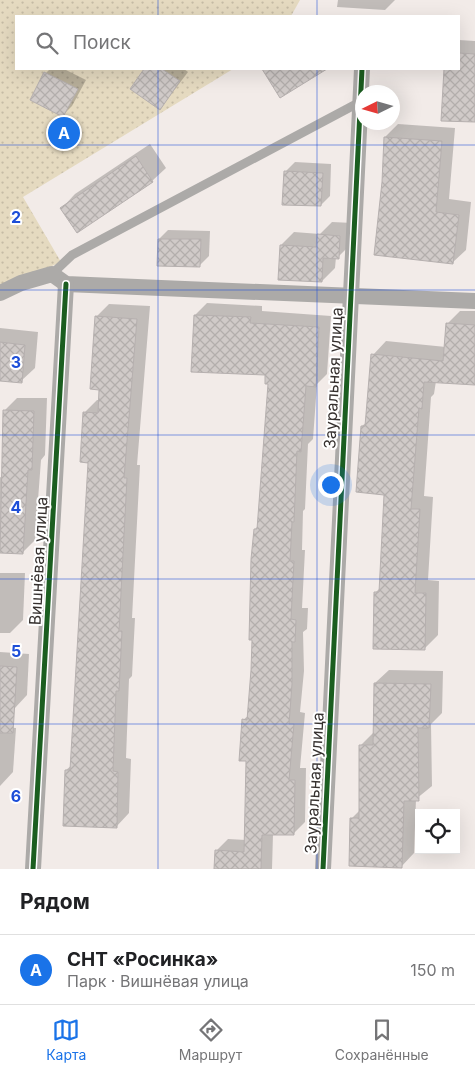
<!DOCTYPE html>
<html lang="ru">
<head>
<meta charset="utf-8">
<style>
	:root { --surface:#fff; --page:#f2f2f2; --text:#202124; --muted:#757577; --line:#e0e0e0; --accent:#1a73e8 }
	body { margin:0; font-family:Inter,sans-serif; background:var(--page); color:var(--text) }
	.controls { position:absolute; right:15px; bottom:15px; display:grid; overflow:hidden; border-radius:0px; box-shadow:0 5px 20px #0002 }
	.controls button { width:45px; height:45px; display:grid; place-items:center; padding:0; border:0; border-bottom:1px solid var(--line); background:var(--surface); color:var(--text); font:25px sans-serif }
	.compass { position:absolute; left:355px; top:85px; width:45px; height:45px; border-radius:50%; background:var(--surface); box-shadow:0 5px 20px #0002; rotate:265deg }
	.you { position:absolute; left:330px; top:484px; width:18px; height:18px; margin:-12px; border:4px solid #fff; border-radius:50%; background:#1a73e8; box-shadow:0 0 0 8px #1a73e833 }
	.badge { display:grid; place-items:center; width:32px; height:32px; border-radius:50%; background:var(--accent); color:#fff; font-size:16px; font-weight:700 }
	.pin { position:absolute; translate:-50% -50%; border:2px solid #fff; box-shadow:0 1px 5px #0006 }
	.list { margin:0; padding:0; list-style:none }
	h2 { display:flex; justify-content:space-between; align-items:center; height:65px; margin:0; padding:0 20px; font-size:21px }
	h2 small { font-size:16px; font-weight:400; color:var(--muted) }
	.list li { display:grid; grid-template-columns:32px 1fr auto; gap:15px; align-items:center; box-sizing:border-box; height:70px; padding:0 20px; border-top:1px solid var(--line) }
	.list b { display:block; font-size:19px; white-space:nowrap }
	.list p { margin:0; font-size:16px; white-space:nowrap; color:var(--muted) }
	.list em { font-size:16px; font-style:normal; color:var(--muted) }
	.icon { flex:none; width:28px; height:28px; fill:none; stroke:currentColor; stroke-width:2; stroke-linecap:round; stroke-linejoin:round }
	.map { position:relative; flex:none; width:475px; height:869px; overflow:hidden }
	.search { position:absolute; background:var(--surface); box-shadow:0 5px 20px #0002; left:15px; right:15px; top:15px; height:55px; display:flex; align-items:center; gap:12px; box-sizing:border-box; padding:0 18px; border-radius:0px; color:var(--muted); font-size:19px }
	.sheet { height:135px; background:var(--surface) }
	nav { display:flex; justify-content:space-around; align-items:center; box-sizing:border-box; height:70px; border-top:1px solid var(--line); background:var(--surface); font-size:14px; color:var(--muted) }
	nav a { display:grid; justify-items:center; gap:2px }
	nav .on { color:var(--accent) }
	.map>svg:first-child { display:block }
</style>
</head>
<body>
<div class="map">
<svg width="475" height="869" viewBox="0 0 475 869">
	<defs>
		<pattern id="garden-dots" width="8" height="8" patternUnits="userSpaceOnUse" patternTransform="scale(1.25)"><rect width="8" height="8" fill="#e5dac0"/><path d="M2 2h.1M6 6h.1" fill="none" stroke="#c5bba5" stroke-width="1.8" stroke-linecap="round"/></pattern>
		<pattern id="building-cross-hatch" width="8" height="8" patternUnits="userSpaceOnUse" patternTransform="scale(1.25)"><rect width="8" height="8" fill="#d0cac8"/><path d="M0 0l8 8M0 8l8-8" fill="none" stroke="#b3aeac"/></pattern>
	</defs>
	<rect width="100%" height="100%" fill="#f2ebe8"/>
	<path fill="url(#garden-dots)" d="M0,0H300L291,16H16V69H233L23,197L61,262L0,289Z"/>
	<g fill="#0003">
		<path d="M338,0H395L385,10L337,7Z"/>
		<path d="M459,40L475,41V121L442,119L445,69H459Z"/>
		<path d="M50,69H64L86,80L72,106L63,115L46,73Z"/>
		<path d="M146,69H184L188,72L160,109L132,89Z"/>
		<path d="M263,69H321L281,96Z"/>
		<path d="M398,124L455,128L449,199L471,202L466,250L452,263L383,182L385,137Z"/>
		<path d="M150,144L166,168L152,181L62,208L75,194Z"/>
		<path d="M295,162L331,164L330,196L321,205L285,172Z"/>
		<path d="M332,222L353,223L351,244L338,257H336L335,268L322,281L281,245L294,232L320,234Z"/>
		<path d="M168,230L210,231L209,256L200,265L159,239Z"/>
		<path d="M207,303L262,306V311L331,316L327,374L317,384L313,439L308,444L305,509L303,511L302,550H305L302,608H308L307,629L303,632L304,671L300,712L305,713L300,768H306L305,822L293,834H273L272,869H215L216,851L228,839L246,840L247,760L243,720L249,715L252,670L255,529L258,526L270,383L266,373L195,315Z"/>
		<path d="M109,304L150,306L137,465H140L132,618H135L132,676L129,679L126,758L131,759L129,813L116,827L66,770L72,765L90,461L84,413L97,400H100L96,317Z"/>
		<path d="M460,311H475V384L436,381L434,394L431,397L424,496L433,497L428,580L439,581L438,635L424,649L375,593L380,588L385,494L362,426L367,422L373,355L386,341L446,347L447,324Z"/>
		<path d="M0,328L38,332L35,368L21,381L0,379Z"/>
		<path d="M17,398H47L45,455L41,460L35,540L22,553L0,551V477L2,478L4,411Z"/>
		<path d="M0,573H25L23,620L10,633H0Z"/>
		<path d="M0,652L29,654L27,695L14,709L0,708Z"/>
		<path d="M389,670L443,671L442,713L431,724L432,786L416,799L414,853L401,867L351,819L360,810V746L374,732L375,683Z"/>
		<path d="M0,727L16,728L13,772L0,786Z"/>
	</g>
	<g fill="url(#building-cross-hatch)" stroke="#b6b0af">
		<path d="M459,53L475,54V122L441,121L444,69H459Z"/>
		<path d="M144,69H162L180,81L160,110L130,89Z"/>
		<path d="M262,69H327L280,98Z"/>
		<path d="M44,72L78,89L63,117L30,100Z"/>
		<path d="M384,137L442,141L436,212L459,215L453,264L374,255L382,182Z"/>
		<path d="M136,156L153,182L77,233L60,208Z"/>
		<path d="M284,171L323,173L321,206L282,205Z"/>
		<path d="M317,234L340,236L339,259L323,258L322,282L278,280L280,245L316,247Z"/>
		<path d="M158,239H201L200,267L157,266Z"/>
		<path d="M194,315L251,317L250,323L319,327L316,387L306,386L301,452L297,451L294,522H292L290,561H294L291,619L296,620L295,642H292V684L289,724H294L289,780H295L294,835H262L261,869H214L215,850L244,852L246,761H239L242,719L247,720L251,670L252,640H249L251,559L254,529H257L268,384H265V375L191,372Z"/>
		<path d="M95,316L137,319L124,478H127L119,631H122L119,691H116L113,771L118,772L117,828L63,826L65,770H70L88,463L80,462L83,412L98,413L99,390L90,389Z"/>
		<path d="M446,323L475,325V385L424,382L422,409L419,408L411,509H420L415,593H426L425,650L373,649L374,592H379L384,495L356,492L361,426H365L371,354L443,361Z"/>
		<path d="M0,342L25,345L22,383L0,381Z"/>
		<path d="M3,410L34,411L32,470H28L23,554L0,553Z"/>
		<path d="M0,666L17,667L13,733H0Z"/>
		<path d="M374,683L431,684L429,728H418L419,801H404L402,868L349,866L350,818H359V745H373Z"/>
	</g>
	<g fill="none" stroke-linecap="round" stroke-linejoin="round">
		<path stroke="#acaaa8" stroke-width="9" d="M52,274L72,255L360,102"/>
		<g stroke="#acaaa8" stroke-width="16">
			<path d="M0,293L21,283L52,274L66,284L475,301"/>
			<path d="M33,869L66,284"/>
			<path d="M323,869L362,69"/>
		</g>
		<defs>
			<g id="cycleway">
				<path d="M33,869L66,284"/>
				<path d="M323,869L362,69"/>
			</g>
		</defs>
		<use href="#cycleway" stroke="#fff" stroke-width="8"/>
		<use href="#cycleway" stroke="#1b5e20" stroke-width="5"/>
	</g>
	<path fill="none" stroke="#1d4ed8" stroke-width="1" stroke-opacity="0.55" d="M158,0V16M317,0V16M158,69V869M317,69V869M0,145H475M0,290H475M0,435H475M0,579H475M0,724H475"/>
	<g text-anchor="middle" stroke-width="4" stroke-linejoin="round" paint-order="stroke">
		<g font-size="16" fill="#35302e" stroke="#fff">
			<text transform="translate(333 378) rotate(-87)" y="6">Зауральная улица</text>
			<text transform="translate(38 561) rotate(-87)" y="6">Вишнёвая улица</text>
			<text transform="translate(314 783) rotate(-87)" y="6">Зауральная улица</text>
		</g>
	</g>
	<g font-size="16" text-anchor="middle" font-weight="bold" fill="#1d4ed8" stroke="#fff" stroke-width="4" stroke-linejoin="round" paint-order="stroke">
		<text x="16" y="223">2</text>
		<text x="16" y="368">3</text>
		<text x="16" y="513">4</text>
		<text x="16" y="657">5</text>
		<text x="16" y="802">6</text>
	</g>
</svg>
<div class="controls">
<button><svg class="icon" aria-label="locate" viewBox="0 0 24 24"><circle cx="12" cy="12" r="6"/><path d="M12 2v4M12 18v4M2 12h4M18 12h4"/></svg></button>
</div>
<svg class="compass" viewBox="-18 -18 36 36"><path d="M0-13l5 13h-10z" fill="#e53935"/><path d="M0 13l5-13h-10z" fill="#757577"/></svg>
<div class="you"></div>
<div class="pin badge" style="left:64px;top:133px">A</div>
<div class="search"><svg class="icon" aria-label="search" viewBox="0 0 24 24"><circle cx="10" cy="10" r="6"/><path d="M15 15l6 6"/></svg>Поиск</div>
</div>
<section class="sheet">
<h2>Рядом<small></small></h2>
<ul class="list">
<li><span class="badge">A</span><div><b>СНТ «Росинка»</b><p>Парк · Вишнёвая улица</p></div><em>150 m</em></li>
</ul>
</section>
<nav>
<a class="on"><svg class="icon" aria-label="map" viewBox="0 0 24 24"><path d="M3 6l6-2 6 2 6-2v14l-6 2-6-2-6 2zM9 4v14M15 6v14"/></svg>Карта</a>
<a><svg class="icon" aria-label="directions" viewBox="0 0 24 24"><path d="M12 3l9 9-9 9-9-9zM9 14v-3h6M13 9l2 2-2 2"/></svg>Маршрут</a>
<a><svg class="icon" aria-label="saved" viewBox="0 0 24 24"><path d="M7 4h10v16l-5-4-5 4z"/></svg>Сохранённые</a>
</nav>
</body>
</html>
